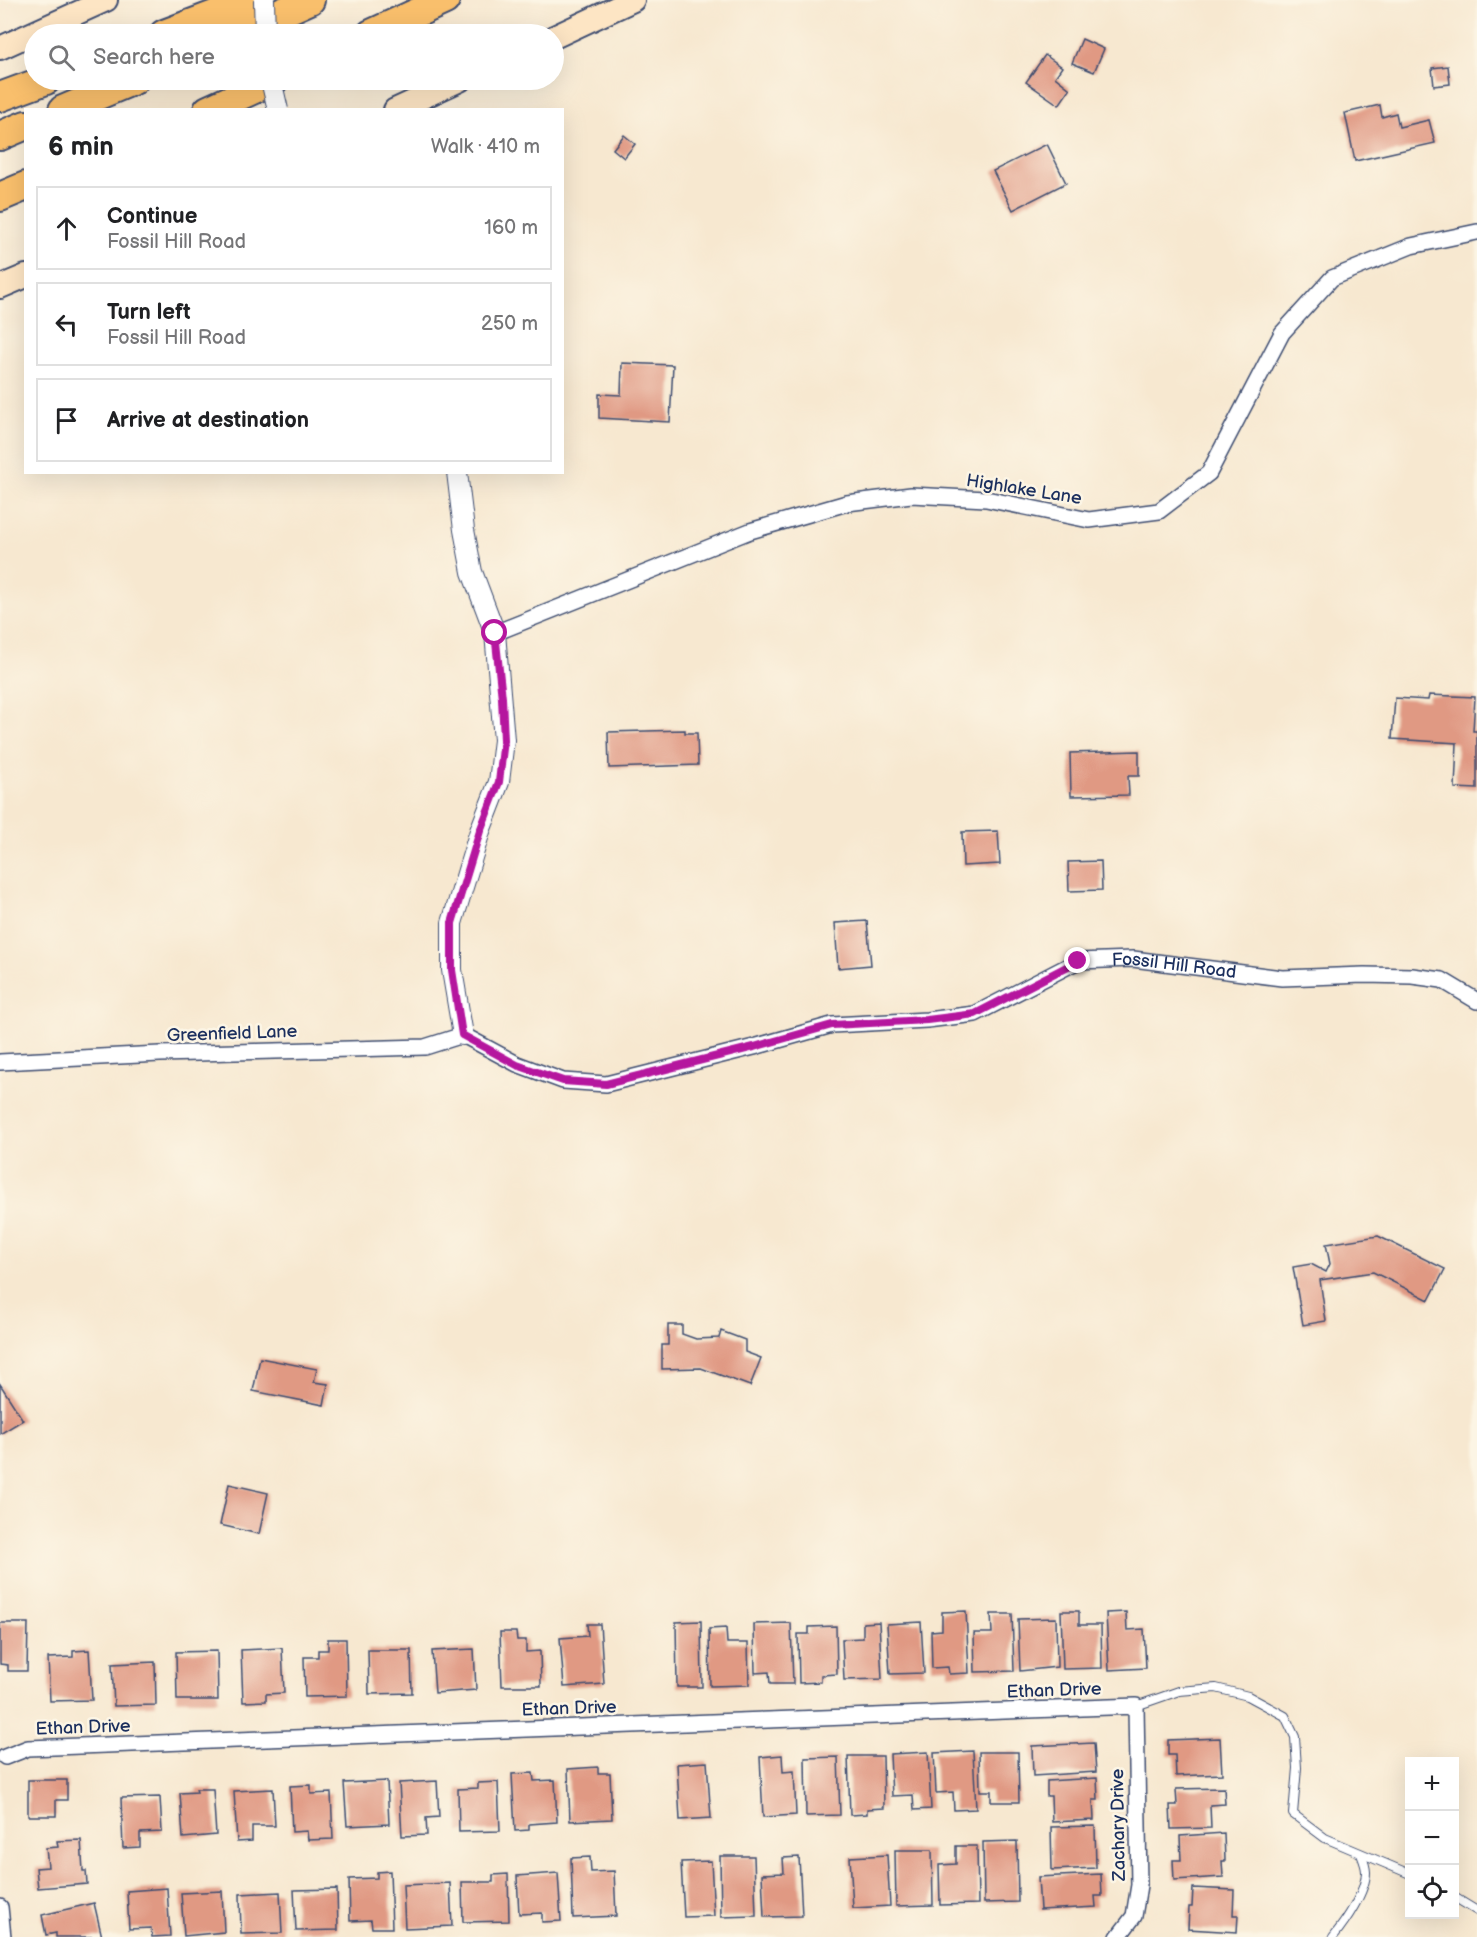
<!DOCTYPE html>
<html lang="en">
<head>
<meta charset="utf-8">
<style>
	:root { --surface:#fff; --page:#f6f6f6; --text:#202124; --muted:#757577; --line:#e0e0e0 }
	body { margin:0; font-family:"Balsamiq Sans",sans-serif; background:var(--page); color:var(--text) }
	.controls { position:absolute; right:18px; bottom:18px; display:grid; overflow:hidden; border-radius:0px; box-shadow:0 6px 24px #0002 }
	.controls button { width:54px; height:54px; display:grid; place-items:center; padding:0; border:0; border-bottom:2px solid var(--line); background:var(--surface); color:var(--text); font:30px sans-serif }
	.stop { position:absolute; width:18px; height:18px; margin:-14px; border:4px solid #b5179e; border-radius:50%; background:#fff }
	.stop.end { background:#b5179e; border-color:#fff; box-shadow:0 2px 6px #0008 }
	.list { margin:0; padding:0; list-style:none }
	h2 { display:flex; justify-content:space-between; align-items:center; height:78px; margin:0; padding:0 24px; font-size:26px }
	h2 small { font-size:20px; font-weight:400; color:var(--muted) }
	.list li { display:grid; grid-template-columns:39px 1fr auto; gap:18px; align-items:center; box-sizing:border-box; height:84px; margin:0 12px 12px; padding:0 12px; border:2px solid var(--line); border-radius:0px }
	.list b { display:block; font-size:22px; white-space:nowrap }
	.list p { margin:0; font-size:20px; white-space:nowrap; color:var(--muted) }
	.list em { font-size:20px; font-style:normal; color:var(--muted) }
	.icon { flex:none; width:33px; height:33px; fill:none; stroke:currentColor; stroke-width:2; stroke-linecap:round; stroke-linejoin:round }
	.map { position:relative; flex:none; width:1477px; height:1937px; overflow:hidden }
	.search { position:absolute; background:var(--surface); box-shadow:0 6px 24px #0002; left:24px; top:24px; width:540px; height:66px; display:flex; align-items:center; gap:15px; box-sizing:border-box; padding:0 21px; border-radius:33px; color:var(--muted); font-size:22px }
	.panel { position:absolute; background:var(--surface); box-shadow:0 6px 24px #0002; left:24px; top:108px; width:540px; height:366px; border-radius:0px }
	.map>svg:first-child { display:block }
</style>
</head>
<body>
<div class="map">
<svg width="1477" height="1937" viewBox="0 0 1477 1937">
	<rect width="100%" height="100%" fill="#fcf5e5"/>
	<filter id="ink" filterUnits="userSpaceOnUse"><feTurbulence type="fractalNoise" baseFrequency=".0167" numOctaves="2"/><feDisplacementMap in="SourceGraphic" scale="12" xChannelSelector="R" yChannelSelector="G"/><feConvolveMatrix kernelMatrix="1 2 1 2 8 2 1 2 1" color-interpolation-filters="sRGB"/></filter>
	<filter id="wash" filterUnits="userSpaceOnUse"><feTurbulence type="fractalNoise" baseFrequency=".008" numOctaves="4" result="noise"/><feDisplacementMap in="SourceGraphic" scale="24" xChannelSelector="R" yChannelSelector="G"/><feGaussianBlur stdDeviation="1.35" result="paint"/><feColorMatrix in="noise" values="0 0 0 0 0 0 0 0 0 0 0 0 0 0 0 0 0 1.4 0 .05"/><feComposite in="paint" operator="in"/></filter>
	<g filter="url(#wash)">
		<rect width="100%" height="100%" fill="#f7e8d0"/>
		<g id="blocks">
			<g fill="#e09983">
				<path d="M1082,39L1104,49L1094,72L1072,63Z"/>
				<path d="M1045,55L1062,67L1055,77L1070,89L1059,105L1026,82Z"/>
				<path d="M1448,66L1450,84L1434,86L1432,68Z"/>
				<path d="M1380,105L1382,117L1396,113L1399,127L1429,120L1435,143L1355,161L1345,113Z"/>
				<path d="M624,135L635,144L624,158L613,149Z"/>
				<path d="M1047,144L1066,183L1013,210L993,171Z"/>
				<path d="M622,363L673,365L670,422L599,418V394L621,395Z"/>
				<path d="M1429,695L1475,697L1473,731H1477V789L1455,788L1457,743L1392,739L1395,698L1428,700Z"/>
				<path d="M685,730V733H697L698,765L609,768L608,732Z"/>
				<path d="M1139,751V776H1128L1129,795L1071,796L1070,753Z"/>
				<path d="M998,831L1000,864L963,866L962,832Z"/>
				<path d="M1101,861L1102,890L1069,891L1068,862Z"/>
				<path d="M867,921L871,965L838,968L835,923Z"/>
				<path d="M1378,1236L1445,1269L1429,1300L1373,1272L1320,1280L1326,1321L1303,1325L1293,1267L1311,1264L1326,1272L1330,1264L1326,1244Z"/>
				<path d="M668,1325H682V1334L696,1339L719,1338L721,1331L745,1340V1352L761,1358L750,1386L701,1368L662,1369V1345H668Z"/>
				<path d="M260,1358L317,1369L314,1382L328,1384L324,1405L253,1391Z"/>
				<path d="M0,1384L23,1420L0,1434Z"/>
				<path d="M229,1484L268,1493L259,1534L220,1525Z"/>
				<path d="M966,1611L969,1673L949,1674L948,1667L932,1668L931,1631L942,1630V1612Z"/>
				<path d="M1061,1611H1079V1625H1101L1102,1668L1063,1669Z"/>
				<path d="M1126,1612L1127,1630L1144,1629L1146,1668L1109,1670L1106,1613Z"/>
				<path d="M991,1614H1012L1014,1671L975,1672L974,1633H992Z"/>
				<path d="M1056,1618L1057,1667L1020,1671L1018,1619Z"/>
				<path d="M701,1621L702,1687H677L676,1622Z"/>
				<path d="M879,1622L882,1679L844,1680L842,1639L863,1638V1623Z"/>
				<path d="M921,1622L924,1673L890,1674L887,1624Z"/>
				<path d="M0,1623H28L27,1671H8V1665L0,1664Z"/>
				<path d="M791,1623L793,1684H770L769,1672L755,1673L754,1624Z"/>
				<path d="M587,1624H600L604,1684L564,1687L560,1638L588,1636Z"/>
				<path d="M836,1626L837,1674L821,1675V1682L799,1683L798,1634H809V1627Z"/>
				<path d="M726,1628L727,1643H748L749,1685L710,1686L709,1629Z"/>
				<path d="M500,1632H516L517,1640H526V1652L540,1651L541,1686H502Z"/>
				<path d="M328,1639H346L347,1696L305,1697L304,1657H318V1650H328Z"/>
				<path d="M282,1648L284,1693L266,1694V1701L243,1702L241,1650Z"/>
				<path d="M474,1649L476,1690L435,1693L432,1651Z"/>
				<path d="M89,1650L92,1700L50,1701L48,1658L73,1657V1651Z"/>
				<path d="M368,1650H411L412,1693L369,1694Z"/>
				<path d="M217,1651L218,1700H177L176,1652Z"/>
				<path d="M155,1662L156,1705L114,1706L112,1664Z"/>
				<path d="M1220,1738L1222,1774L1176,1776L1175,1755H1168V1740Z"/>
				<path d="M1094,1743L1096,1772L1033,1776L1032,1746Z"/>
				<path d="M973,1751L976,1809L954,1810L953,1792L936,1793L934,1753Z"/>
				<path d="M928,1752L931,1809L914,1810L913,1795L892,1796L890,1754Z"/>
				<path d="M979,1752H1018L1019,1802H991V1791H980Z"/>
				<path d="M782,1755L783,1772L794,1771L796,1815L763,1817L760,1757Z"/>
				<path d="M848,1756H883L884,1808L867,1809V1814L850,1815Z"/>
				<path d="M838,1757L840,1815L806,1816L805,1758Z"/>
				<path d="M707,1762L711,1818L680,1820L677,1764Z"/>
				<path d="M598,1767V1773H610L612,1819L570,1821L568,1769Z"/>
				<path d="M533,1773L534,1781L555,1780L557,1822L529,1824V1830L515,1831L512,1774Z"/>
				<path d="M1097,1778L1098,1800H1093L1094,1820L1052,1822L1051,1796H1047V1781Z"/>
				<path d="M28,1780H67V1800H56V1816H28Z"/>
				<path d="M387,1781L389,1824L347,1826L344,1783Z"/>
				<path d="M437,1781L439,1817L426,1818L427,1835L402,1836L399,1783Z"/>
				<path d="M498,1782L500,1831L459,1832L458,1789L478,1788V1783Z"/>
				<path d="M311,1785V1794L331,1793L333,1839L308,1840L307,1831L292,1832L290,1786Z"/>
				<path d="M1224,1788L1225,1804L1210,1805L1211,1828L1171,1829L1170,1805H1177L1176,1789Z"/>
				<path d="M196,1789H213L216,1835L183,1838L180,1793L197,1792Z"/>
				<path d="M273,1789L275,1826H252V1841L237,1842L234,1791Z"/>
				<path d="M160,1797L162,1832L140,1833V1847L123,1848L121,1798Z"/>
				<path d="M1095,1826L1096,1868L1052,1870L1051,1827Z"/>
				<path d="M1224,1833L1225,1861H1222L1223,1877L1174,1880L1173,1860H1181L1180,1836Z"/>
				<path d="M81,1840L83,1871H86L87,1884L38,1888L36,1868L48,1867L46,1848L58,1847L57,1841Z"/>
				<path d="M1017,1841L1018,1902L984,1903L983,1842Z"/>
				<path d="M956,1846H977L978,1904L940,1905L939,1865L956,1864Z"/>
				<path d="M895,1850H932L933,1905L896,1906Z"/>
				<path d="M887,1855L890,1906L853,1908L850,1857Z"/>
				<path d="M720,1856H754L756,1916L721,1917Z"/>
				<path d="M590,1857L591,1872L614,1871L616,1916L573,1918L571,1858Z"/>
				<path d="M799,1857L802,1916L764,1917L762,1874L784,1873L783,1858Z"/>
				<path d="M711,1861L714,1916L684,1917L681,1862Z"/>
				<path d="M390,1871L392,1928H372L371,1920L350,1921L349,1879L377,1878V1872Z"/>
				<path d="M558,1873L561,1921L542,1922V1913L519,1914L517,1876Z"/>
				<path d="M508,1874L509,1921L463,1922L462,1882H493V1875Z"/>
				<path d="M1101,1874L1102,1896H1095L1096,1907L1040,1910L1038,1877Z"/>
				<path d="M450,1883L452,1926L405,1928L403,1885Z"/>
				<path d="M167,1888L170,1936L152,1937L151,1928L129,1929L127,1891Z"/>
				<path d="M1193,1888L1234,1890L1233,1915H1238L1237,1932L1188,1929L1189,1907H1192Z"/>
				<path d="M337,1889L338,1930L296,1931L294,1890Z"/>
				<path d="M222,1891L224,1932L184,1936L181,1893Z"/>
				<path d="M280,1892L282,1933L241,1934L240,1894Z"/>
				<path d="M94,1903L102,1937H56V1933L46,1935L42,1915Z"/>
			</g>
		</g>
	</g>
	<g filter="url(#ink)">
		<use href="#blocks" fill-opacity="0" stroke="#3c4b6f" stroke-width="1.5"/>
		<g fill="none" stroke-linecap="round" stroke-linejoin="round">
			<defs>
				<g id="service">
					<path d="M1136,1706L1179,1691L1216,1688L1248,1696L1285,1716L1295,1737L1297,1768L1293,1814L1325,1838L1410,1874"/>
					<path d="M1454,1897L1477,1911"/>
					<path d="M1333,1937C1345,1922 1366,1892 1366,1872C1366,1867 1363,1859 1361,1854"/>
				</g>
				<g id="minor">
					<path d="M495,633L750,531L847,503L911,495L986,499L1089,520L1159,511L1209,473L1282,333L1332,278L1411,246L1477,232"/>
					<path id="s1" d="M0,1062L160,1054L425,1047L463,1035L517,1064L563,1081L606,1084L754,1047L832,1025L927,1020L975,1014L1078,961L1133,959L1282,978L1364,975L1412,976L1442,980L1477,1001"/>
					<path d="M5,1757L28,1748L1136,1706L1139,1885L1134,1916L1118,1937"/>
					<path d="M0,1907L3,1937"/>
				</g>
				<path id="tertiary" d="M457,472L464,530L472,572L495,633L504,740L499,782L480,831L452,923V970L463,1035"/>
				<g id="secondary">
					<path d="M554,37L633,0"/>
					<path d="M0,48L106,0"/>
					<path d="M395,110L460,80"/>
					<path d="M0,287L26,276"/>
				</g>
				<g id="motorway">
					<path d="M164,34L254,0"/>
					<path d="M234,34L310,0"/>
					<path d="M371,34L445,0"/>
					<path d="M0,97L46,80"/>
					<path d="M63,110L134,80"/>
					<path d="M208,110L274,80"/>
					<path d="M0,136L26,125"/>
					<path d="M0,197L26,186"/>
				</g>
			</defs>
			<use href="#service" stroke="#3c4b6f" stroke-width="10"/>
			<use href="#minor" stroke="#3c4b6f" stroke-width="18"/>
			<use href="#tertiary" stroke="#3c4b6f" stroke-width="22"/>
			<use href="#secondary" stroke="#3c4b6f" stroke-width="26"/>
			<use href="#motorway" stroke="#3c4b6f" stroke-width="32"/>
			<use href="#service" stroke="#fff" stroke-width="8"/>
			<use href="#minor" stroke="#fff" stroke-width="15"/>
			<use href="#tertiary" stroke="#fff" stroke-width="20"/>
			<use href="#secondary" stroke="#fde5c4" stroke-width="22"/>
			<use href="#motorway" stroke="#f9bf6c" stroke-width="28"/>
			<defs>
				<g id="tertiary-bridge">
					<path d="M264,0L265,34"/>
					<path d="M271,80L278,110"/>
				</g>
			</defs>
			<use href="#tertiary-bridge" stroke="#3c4b6f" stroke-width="22" stroke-linecap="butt"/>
			<use href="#tertiary-bridge" stroke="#fff" stroke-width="20"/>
		</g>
	</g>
	<g fill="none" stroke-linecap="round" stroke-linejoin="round" filter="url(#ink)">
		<path stroke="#b5179e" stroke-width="8" d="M495,633L502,698L504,740L499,782L480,831L452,923V970L462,1035L517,1065L563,1081L606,1084L754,1047L832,1025L927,1020L975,1014L1078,961"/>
	</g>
	<g text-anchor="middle" stroke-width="5" stroke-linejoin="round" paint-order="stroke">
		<g font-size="18" fill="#1b2f5e" stroke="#fcf5e5">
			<text transform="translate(1024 489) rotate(9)" y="6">Highlake Lane</text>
			<text dy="6" stroke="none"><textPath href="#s1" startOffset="1208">Fossil Hill Road</textPath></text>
			<text transform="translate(232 1033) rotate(-2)" y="6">Greenfield Lane</text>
			<text transform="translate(1054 1690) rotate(-2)" y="6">Ethan Drive</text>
			<text transform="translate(569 1708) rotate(-2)" y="6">Ethan Drive</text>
			<text transform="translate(83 1727) rotate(-2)" y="6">Ethan Drive</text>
			<text transform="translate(1118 1825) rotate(-91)" y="6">Zachary Drive</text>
		</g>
	</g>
</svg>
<div class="controls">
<button>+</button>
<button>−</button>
<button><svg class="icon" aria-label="locate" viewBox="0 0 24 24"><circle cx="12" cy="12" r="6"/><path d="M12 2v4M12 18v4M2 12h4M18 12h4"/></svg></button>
</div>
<div class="stop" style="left:495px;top:633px"></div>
<div class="stop end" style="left:1078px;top:961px"></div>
<div class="search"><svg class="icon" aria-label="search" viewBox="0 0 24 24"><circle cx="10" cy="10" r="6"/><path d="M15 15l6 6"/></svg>Search here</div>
<section class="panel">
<h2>6 min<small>Walk · 410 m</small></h2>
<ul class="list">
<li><svg class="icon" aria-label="ahead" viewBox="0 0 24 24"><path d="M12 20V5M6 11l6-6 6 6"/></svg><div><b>Continue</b><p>Fossil Hill Road</p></div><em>160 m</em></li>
<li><svg class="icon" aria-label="left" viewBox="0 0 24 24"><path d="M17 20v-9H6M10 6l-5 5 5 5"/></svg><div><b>Turn left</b><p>Fossil Hill Road</p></div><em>250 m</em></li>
<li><svg class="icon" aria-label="arrive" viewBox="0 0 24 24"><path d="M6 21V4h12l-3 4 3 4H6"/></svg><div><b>Arrive at destination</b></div></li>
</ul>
</section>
</div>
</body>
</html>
